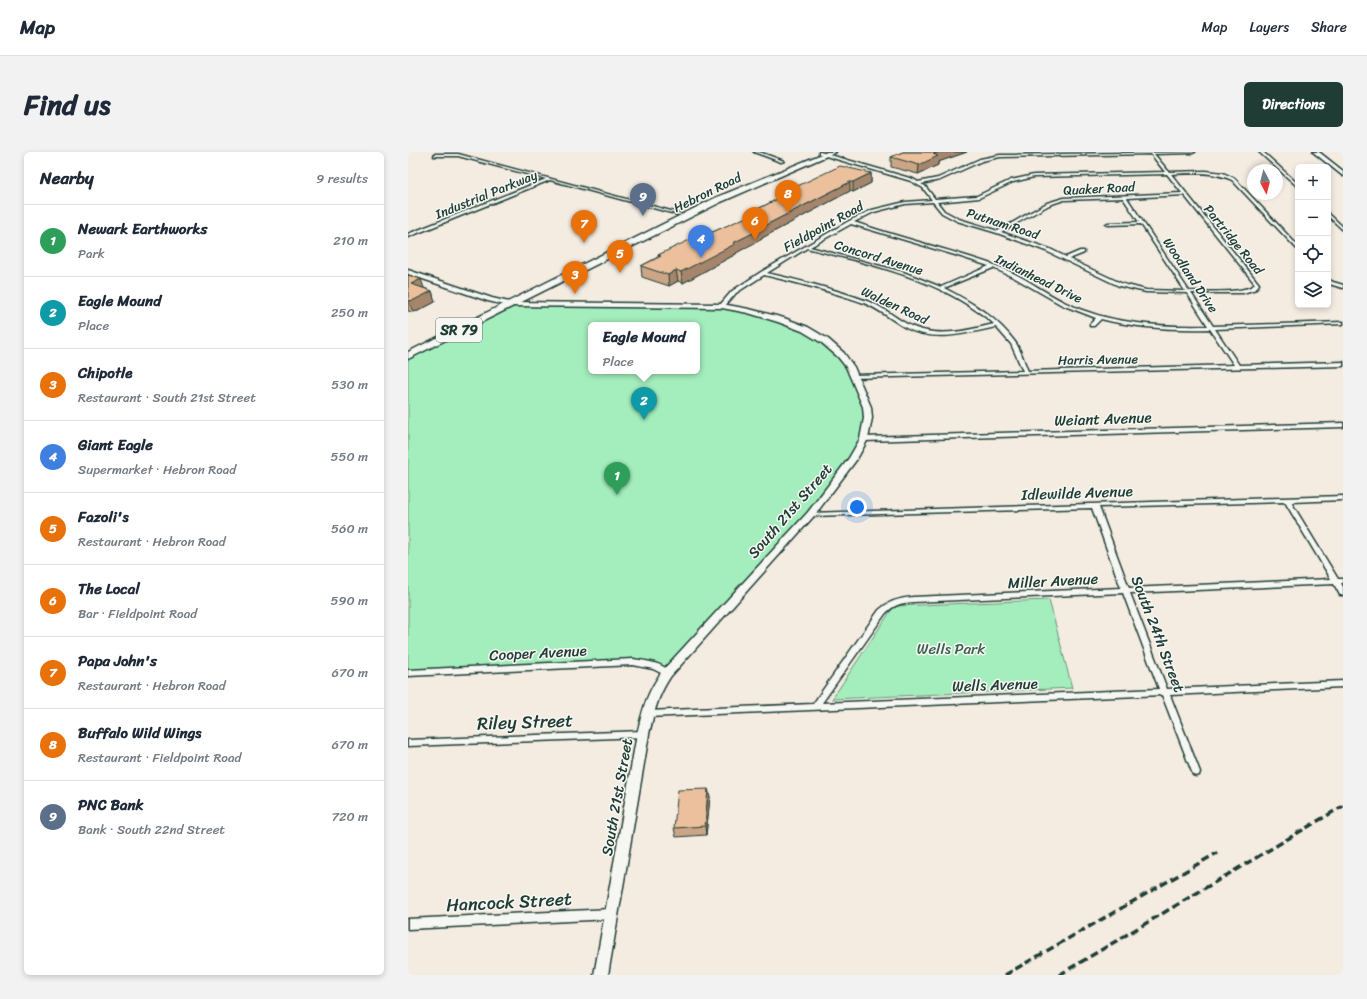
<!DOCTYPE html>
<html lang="en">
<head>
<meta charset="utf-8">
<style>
	:root { --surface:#fff; --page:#f2f2f3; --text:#1f2937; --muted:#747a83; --line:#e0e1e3; --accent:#1f3d34 }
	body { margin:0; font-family:Sriracha,sans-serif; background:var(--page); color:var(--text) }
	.controls { position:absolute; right:12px; top:12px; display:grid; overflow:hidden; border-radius:6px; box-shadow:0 2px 6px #0003 }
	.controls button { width:36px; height:36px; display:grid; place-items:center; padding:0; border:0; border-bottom:1px solid var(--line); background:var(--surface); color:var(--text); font:20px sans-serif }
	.compass { position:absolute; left:839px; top:12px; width:36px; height:36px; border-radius:50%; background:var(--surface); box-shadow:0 2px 6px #0003; rotate:173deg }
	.you { position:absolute; left:449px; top:355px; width:14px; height:14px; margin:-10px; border:3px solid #fff; border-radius:50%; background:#1a73e8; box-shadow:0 0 0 6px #1a73e833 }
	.badge { display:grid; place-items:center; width:26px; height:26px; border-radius:50%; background:var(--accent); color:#fff; font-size:13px; font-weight:700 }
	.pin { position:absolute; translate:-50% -33px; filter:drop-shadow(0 1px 2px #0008) }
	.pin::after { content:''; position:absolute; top:21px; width:14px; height:12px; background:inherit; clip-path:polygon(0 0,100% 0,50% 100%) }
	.popup { position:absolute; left:180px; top:170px; width:112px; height:52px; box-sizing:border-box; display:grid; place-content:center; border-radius:6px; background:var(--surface); filter:drop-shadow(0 1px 3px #0005); font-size:13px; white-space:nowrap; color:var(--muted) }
	.popup b { font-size:15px; color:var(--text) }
	.popup::after { content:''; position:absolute; left:50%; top:100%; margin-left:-8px; border:8px solid transparent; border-top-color:var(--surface) }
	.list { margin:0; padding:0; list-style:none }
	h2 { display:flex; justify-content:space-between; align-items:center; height:52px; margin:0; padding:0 16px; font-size:17px }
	h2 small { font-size:13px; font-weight:400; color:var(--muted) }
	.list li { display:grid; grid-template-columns:26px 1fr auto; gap:12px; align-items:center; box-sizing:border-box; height:72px; padding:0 16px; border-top:1px solid var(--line) }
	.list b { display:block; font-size:15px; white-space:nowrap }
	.list p { margin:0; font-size:13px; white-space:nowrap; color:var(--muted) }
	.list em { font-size:13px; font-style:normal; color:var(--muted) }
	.icon { flex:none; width:22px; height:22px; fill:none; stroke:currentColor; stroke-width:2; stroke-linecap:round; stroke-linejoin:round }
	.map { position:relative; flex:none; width:935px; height:823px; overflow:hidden; border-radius:6px }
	header { display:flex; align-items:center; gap:24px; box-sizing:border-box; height:56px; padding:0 20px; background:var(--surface); border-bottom:1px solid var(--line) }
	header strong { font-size:19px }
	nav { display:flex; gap:22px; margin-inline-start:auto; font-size:14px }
	.intro { display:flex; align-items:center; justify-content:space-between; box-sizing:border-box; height:96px; padding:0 24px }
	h1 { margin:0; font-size:28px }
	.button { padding:10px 18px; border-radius:6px; background:var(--accent); color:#fff; font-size:14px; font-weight:700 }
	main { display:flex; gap:24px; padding:0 24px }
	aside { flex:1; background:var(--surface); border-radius:6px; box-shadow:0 2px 6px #0003 }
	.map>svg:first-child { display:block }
</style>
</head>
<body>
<header>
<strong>Map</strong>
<nav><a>Map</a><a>Layers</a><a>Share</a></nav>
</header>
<div class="intro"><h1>Find us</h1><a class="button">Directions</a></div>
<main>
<aside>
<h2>Nearby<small>9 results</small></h2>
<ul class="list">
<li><span class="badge" style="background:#2e9e5b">1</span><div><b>Newark Earthworks</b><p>Park</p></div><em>210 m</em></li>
<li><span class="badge" style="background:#0f9aa8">2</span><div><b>Eagle Mound</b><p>Place</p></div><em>250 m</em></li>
<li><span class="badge" style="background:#e8710a">3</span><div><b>Chipotle</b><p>Restaurant · South 21st Street</p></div><em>530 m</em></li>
<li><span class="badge" style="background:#3f7fe0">4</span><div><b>Giant Eagle</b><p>Supermarket · Hebron Road</p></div><em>550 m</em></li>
<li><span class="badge" style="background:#e8710a">5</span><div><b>Fazoli's</b><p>Restaurant · Hebron Road</p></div><em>560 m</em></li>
<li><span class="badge" style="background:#e8710a">6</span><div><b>The Local</b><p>Bar · Fieldpoint Road</p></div><em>590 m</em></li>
<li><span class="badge" style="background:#e8710a">7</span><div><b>Papa John's</b><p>Restaurant · Hebron Road</p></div><em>670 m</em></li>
<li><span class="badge" style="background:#e8710a">8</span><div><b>Buffalo Wild Wings</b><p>Restaurant · Fieldpoint Road</p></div><em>670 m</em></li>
<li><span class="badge" style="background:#5c6f8a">9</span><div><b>PNC Bank</b><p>Bank · South 22nd Street</p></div><em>720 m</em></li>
</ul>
</aside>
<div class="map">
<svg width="935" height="823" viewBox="0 0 935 823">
	<rect width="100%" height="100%" fill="#f4ebe1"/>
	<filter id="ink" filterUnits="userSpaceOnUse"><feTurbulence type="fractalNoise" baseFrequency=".025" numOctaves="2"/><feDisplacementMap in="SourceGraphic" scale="8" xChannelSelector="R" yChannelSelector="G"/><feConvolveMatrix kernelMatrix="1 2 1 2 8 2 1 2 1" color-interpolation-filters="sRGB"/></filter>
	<g filter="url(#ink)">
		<g fill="#a4eebd" stroke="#629678" fill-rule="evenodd">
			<path d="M101,152L314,154L385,172L433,203L459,255L456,287L403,362L259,521L225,510L0,521V204ZM183,173H289V219H183Z"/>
			<path d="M641,448L664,536L424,547L486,454Z"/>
		</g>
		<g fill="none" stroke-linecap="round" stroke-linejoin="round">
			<defs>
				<g id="street">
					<path d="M346,0H351L376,9L373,10Z"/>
					<path d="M412,0L505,27L510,30L530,26L572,7L592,3L787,0L785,1L746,2L761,20L798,19L815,21L826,26L890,94V98L824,28C804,19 784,21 763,22L851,132L848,137L835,141H783L805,174L935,170V172L807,177L831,213L935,210V214L444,226L443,225L446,223L615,219L603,192L588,175C559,181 527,191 498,176C484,168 471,157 456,151C423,139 389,131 356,123L328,141L316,155H312V153L324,139L353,120L441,69L464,58L497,50L524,48L515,36L503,29L411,2V0ZM743,2L757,20L626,23L603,28L569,44L527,47L517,34L513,32L532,28L574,9L592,5ZM759,22L774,41L656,46L639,51L590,79L551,67L536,59L529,50L571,46L605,30L626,25ZM776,43L844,128L847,132C839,142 795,139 781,139L719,46ZM715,46L731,70L700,71L698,72L700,73L733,72L777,139L738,138L715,132L661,107L676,101V99H672L658,105L642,97L593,80L641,53L656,48ZM525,50L534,61L549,69L589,81L638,99L711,134L738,140L779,141L800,174C752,175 701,172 658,151C633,139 611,121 586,113C540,97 492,86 446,70L466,60L497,52ZM443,72L547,103L581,114L533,135L495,120L402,95ZM399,96C457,111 520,124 569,159C575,163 581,167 586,172C557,179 527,187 499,172C486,165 474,154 459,149C427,137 393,129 359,121ZM585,116L607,126L654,153L688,166L682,172V174H686L693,167C728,176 766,178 802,177L826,213L620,219C616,210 613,198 607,190C589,165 563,150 536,136Z"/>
					<path d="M851,0H855L890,32V35Z"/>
					<path d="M27,2H50L274,62L271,63L142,28L0,85V82L138,27L50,4H26Z"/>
					<path d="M920,61L935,75V78L920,64Z"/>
					<path d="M920,127L925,130L935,133V136L921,132L920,131Z"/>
					<path d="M935,271V275L456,289L453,287L456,285Z"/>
					<path d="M935,344V348L883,350L930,427H935V431H933L935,435V443H932L926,432L722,441L759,537L935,529V535L762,543L792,620L791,623L788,624L785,623L784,620L754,543L240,565L237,564L236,562L237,560L240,559L405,552L471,458C481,449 492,446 505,445L713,436L684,356L403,364L400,362L401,361ZM877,350L923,427L721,436L691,355ZM715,441L751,537L414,551L477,462C485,453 493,451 505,450Z"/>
					<path d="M225,507C238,509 254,510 263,521L262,523L259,524L245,517L225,513L0,524V518Z"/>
					<path d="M235,579L238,580L239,582L238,584L235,585L0,594V588Z"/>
					<path d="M203,757L207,759L208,762L207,765L203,767L0,777V767Z"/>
				</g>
				<g id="secondary">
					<path d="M905,0H911L935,19V24Z"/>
					<path d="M0,118L84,146L101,150L314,152L341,157L376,166L400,175L420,187L436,201L446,215L463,255L464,266L460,287L449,307L406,364L263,524C249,545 247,558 241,582L200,823H186L229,582C236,554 238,542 255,518L400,360L441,306L452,287L456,266L455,255L438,215L430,205L414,191L394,179L370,170L340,161L314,156L101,154L80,149L0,122Z"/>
				</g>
				<path id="highway" d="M419,0H428L313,50L0,207V200L307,46Z"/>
			</defs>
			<use href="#street" stroke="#1f3d34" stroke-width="3"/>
			<use href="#secondary" stroke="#1f3d34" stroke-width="3"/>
			<use href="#highway" stroke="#1f3d34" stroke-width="3"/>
			<use href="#street" fill="#f6f6f2" fill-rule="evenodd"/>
			<use href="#secondary" fill="#f6f6f2" fill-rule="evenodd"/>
			<use href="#highway" fill="#f6f6f2" fill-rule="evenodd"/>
			<g stroke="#1f3d34" stroke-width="3.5" stroke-dasharray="8 4" stroke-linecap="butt">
				<path d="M597,823L809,701"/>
				<path d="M651,823L935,654"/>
			</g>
		</g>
		<g fill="#cba586" stroke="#1f3d34">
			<path d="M495,0H559L530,10V13L510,22L483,15V5Z"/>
			<path d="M463,21V31L445,40L442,39L354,86V87L328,101V102L275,131L270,129L261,134L234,125L233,114L250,105V103L340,65V62L381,41V38Z"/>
			<path d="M0,123L16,136L24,139L27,150L10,159L5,160L0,159Z"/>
			<path d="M300,637L302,645L298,683L268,685L266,676Z"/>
		</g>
		<g fill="#a5866d" stroke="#1f3d34">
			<path d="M531,0H559L530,10V13L510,22L511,13L525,2Z"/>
			<path d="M463,21V31L445,40V30Z"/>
			<path d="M442,30V39L354,86V87L328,101V102L275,131L273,120L352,76Z"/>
			<path d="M268,118L270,129L261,134L260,123Z"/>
			<path d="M13,127L17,139L3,132Z"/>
			<path d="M24,139L27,150L10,159L5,160L1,149Z"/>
			<path d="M300,637L302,645L298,683L297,674Z"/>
		</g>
		<g fill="#ecc09c" stroke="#1f3d34">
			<path d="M495,0H531L525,2L530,4L511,13L483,5Z"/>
			<path d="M432,14L463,21L445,30H442L352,76L353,77L325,91L327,92L273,120L268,118L260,123L233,114L253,104L250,103L296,81L300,82L343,63L340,62L385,39L381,38Z"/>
			<path d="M0,123L13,127L3,132L24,139L6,148L0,149Z"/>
			<path d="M300,637L297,674L266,676L270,638Z"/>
		</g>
	</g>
	<g text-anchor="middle" stroke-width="3" stroke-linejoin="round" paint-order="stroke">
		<g font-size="13" fill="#1f3d34" stroke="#f6f6f2">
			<text transform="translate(691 36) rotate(-3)" y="5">Quaker Road</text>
			<text transform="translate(299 40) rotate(-26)" y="5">Hebron Road</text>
			<text transform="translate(78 42) rotate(-22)" y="5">Industrial Parkway</text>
			<text transform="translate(595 71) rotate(18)" y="5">Putnam Road</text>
			<text transform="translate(415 74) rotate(-29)" y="5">Fieldpoint Road</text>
			<text transform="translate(826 87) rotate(51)" y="5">Partridge Road</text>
			<text transform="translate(471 105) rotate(17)" y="5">Concord Avenue</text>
			<text transform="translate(783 123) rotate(56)" y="5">Woodland Drive</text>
			<text transform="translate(631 126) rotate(26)" y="5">Indianhead Drive</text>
			<text transform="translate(487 153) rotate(25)" y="5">Walden Road</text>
			<text transform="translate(690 207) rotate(-1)" y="5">Harris Avenue</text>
		</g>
		<rect fill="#f6f6f2" stroke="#60746d" stroke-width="1" x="28" y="166" width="46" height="24" rx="3"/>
		<g font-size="14" font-weight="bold" fill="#1f3d34">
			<text x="51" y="183">SR 79</text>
		</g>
		<g font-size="15" fill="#1f3d34" stroke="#f6f6f2">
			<text transform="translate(695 267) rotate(-2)" y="5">Weiant Avenue</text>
			<text transform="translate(669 341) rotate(-2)" y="5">Idlewilde Avenue</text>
			<text transform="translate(382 359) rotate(-49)" y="5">South 21st Street</text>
			<text transform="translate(645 429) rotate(-3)" y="5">Miller Avenue</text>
			<text transform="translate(750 482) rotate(69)" y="5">South 24th Street</text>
			<text transform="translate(130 501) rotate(-3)" y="5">Cooper Avenue</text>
			<text transform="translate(587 533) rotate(-2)" y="5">Wells Avenue</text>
			<text transform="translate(209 645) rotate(-80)" y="5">South 21st Street</text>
		</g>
		<g font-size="15" fill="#3a604f" stroke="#f6f6f2">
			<text x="543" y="502">Wells Park</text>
		</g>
		<g font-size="18" fill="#1f3d34" stroke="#f6f6f2">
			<text transform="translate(117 570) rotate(-2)" y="6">Riley Street</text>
			<text transform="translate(101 750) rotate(-3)" y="6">Hancock Street</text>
		</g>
	</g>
</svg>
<div class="controls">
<button>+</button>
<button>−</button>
<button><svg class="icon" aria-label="locate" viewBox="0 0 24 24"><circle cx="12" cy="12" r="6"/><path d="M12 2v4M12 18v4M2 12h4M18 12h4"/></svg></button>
<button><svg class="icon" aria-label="layers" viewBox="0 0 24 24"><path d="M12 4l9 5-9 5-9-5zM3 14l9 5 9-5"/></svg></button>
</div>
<svg class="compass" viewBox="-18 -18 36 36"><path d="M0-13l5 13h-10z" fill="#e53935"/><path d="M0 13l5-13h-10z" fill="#747a83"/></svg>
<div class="you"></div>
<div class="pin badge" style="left:209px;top:343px;background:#2e9e5b">1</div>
<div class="pin badge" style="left:236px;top:268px;background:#0f9aa8">2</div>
<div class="popup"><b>Eagle Mound</b>Place</div>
<div class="pin badge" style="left:167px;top:142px;background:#e8710a">3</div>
<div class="pin badge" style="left:293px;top:106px;background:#3f7fe0">4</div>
<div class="pin badge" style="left:212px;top:121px;background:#e8710a">5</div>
<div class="pin badge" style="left:347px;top:88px;background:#e8710a">6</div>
<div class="pin badge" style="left:176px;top:91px;background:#e8710a">7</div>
<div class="pin badge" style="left:380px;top:61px;background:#e8710a">8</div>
<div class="pin badge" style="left:235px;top:64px;background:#5c6f8a">9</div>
</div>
</main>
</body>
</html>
